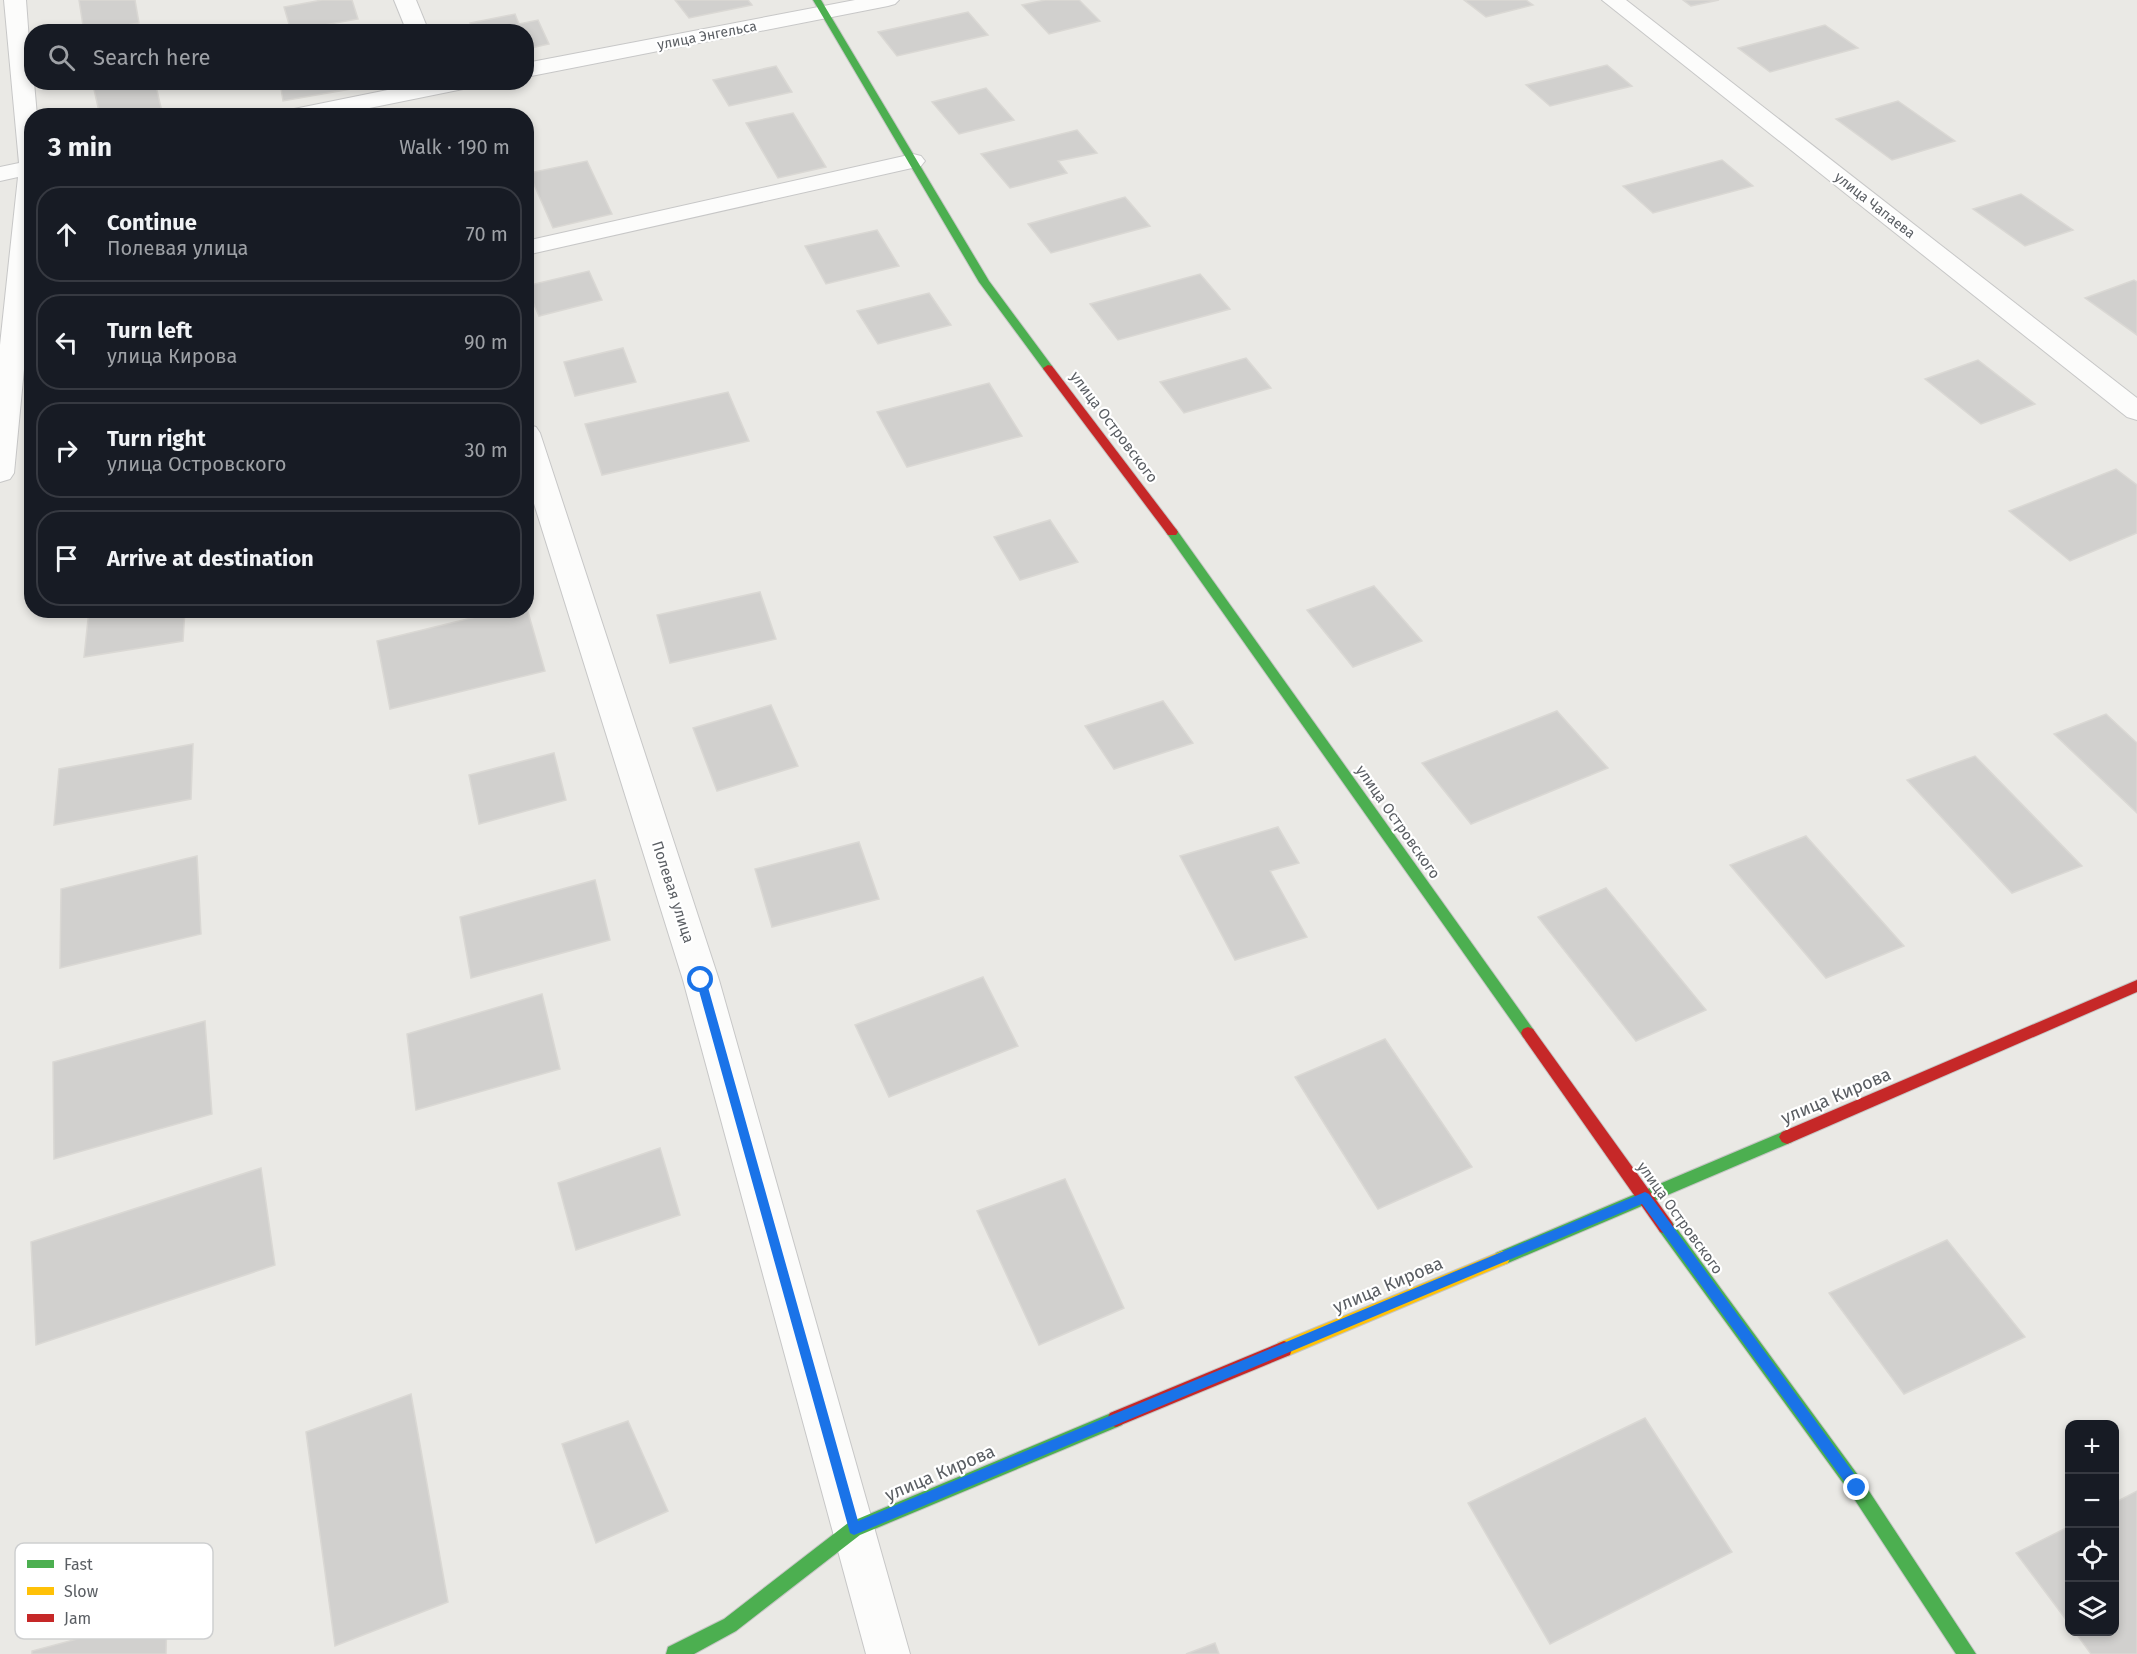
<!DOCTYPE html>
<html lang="en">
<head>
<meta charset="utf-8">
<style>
	:root { --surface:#171b24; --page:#20242c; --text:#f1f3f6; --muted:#9ea1a6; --line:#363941 }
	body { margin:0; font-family:"Fira Sans",sans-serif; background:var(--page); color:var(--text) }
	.controls { position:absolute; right:18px; bottom:18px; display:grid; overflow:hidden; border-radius:12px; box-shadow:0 3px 9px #0003 }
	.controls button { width:54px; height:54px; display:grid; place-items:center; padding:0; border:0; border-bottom:2px solid var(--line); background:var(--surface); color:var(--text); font:30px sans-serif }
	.stop { position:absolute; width:18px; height:18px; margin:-14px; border:4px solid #1a73e8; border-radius:50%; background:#fff }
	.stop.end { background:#1a73e8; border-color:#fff; box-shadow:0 2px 6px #0008 }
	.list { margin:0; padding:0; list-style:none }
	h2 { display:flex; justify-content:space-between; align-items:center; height:78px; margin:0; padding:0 24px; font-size:26px }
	h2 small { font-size:20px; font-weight:400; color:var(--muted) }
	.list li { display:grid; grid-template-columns:39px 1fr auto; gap:18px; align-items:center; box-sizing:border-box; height:96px; margin:0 12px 12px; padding:0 12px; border:2px solid var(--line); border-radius:24px }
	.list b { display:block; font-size:22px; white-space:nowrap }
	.list p { margin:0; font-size:20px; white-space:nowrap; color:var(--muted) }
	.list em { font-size:20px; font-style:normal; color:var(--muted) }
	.icon { flex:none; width:33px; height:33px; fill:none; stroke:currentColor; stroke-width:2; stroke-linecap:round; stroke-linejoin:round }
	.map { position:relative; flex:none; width:2137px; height:1654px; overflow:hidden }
	.search { position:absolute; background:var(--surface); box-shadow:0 3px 9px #0003; left:24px; top:24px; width:510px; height:66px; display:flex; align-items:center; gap:15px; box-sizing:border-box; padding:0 21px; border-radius:24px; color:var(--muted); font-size:22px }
	.panel { position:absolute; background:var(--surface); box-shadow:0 3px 9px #0003; left:24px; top:108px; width:510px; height:510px; border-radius:24px }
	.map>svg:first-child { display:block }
</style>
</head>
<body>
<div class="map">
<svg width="2137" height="1654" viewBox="0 0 2137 1654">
	<rect width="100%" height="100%" fill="#eae9e5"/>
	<g fill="#d1d0ce" stroke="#dad8d4" stroke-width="1.5">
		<path d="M79,0H135L139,23L84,32Z"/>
		<path d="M322,0H352L358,19L291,31L284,7Z"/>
		<path d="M675,0H748L752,5L689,18Z"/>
		<path d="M1045,0H1079L1100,21L1049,34L1022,5Z"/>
		<path d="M1464,0H1526L1533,5L1486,17Z"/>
		<path d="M1683,0H1719L1691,6Z"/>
		<path d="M968,12L988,35L897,56L878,32Z"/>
		<path d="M515,14L519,24L538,20L549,44L526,49V32H473L470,23Z"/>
		<path d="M1825,25L1858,48L1770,72L1738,48Z"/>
		<path d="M1607,65L1632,86L1550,106L1526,85Z"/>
		<path d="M776,66L792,92L729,106L713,80Z"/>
		<path d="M107,82H155L163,116H100L93,85Z"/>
		<path d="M280,82H379V84L283,101Z"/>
		<path d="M986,88L1014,120L959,134L932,102Z"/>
		<path d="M1898,101L1955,141L1892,160L1836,119Z"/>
		<path d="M793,113L826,167L778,178L746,123Z"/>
		<path d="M1077,130L1097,153L1058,161L1067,173L1010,188L981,154Z"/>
		<path d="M1722,160L1753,186L1653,213L1623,186Z"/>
		<path d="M587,161L612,214L553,228L529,173Z"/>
		<path d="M2021,194L2073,230L2025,246L1973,209Z"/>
		<path d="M1125,197L1150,226L1051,253L1028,224Z"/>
		<path d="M877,230L899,266L826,284L805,246Z"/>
		<path d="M589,271L602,300L539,316L526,286Z"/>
		<path d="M1200,274L1230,309L1118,340L1090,304Z"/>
		<path d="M2134,280L2137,282V335L2085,298Z"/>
		<path d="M929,293L951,325L878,344L857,311Z"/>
		<path d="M623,348L636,382L575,396L564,362Z"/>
		<path d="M1246,358L1271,388L1184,413L1160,382Z"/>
		<path d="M1978,360L2035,404L1981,424L1925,379Z"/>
		<path d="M989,383L1022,436L907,467L877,412Z"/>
		<path d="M728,392L749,441L602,475L585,424Z"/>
		<path d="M2116,469L2137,485V533L2070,561L2009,511Z"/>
		<path d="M1050,520L1078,562L1020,580L994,537Z"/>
		<path d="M1374,586L1422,641L1353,667L1307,610Z"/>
		<path d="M760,592L776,639L670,663L657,615Z"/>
		<path d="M526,605L545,671L390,709L377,641L504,610H526Z"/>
		<path d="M89,610H185L183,641L84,657Z"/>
		<path d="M1163,701L1193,743L1114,769L1085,726Z"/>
		<path d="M771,705L798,766L717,791L693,728Z"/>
		<path d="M1557,711L1608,768L1471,824L1422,763Z"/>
		<path d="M2106,714L2137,743V813L2054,734Z"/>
		<path d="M193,744L191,799L54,825L59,769Z"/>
		<path d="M554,753L566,800L479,824L469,775Z"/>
		<path d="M1975,756L2082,866L2012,893L1907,780Z"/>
		<path d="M1278,827L1299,863L1270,871L1307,937L1235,960L1180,856Z"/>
		<path d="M1806,836L1904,946L1826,978L1730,865Z"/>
		<path d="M859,842L879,899L772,927L755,869Z"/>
		<path d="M197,856L201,934L60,968L61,889Z"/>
		<path d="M595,880L610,940L471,978L460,917Z"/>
		<path d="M1606,888L1706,1010L1636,1041L1538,917Z"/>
		<path d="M983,977L1018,1046L889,1097L855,1025Z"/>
		<path d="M542,994L560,1069L416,1110L407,1034Z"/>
		<path d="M205,1021L212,1114L54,1159L53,1062Z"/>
		<path d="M1385,1039L1472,1167L1378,1209L1295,1077Z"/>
		<path d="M660,1148L680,1215L576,1250L558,1183Z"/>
		<path d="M261,1168L275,1265L36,1345L31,1242Z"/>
		<path d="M1065,1179L1124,1308L1039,1345L977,1211Z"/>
		<path d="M1947,1240L2025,1337L1904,1394L1829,1293Z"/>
		<path d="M411,1394L448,1602L335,1646L306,1432Z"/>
		<path d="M1645,1418L1732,1552L1550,1644L1468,1503Z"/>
		<path d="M628,1421L668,1511L596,1543L562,1444Z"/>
		<path d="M2137,1491V1654H2091L2075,1632H2114V1503Z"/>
		<path d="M2070,1526V1625L2016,1553Z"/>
		<path d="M167,1615L166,1654H32V1651Z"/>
		<path d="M1215,1643L1219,1654H1186Z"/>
	</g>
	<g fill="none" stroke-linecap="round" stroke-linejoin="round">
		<defs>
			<g id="street">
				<path d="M4,0H26L32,82H34L37,116H32V286L14,473L10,479L0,482V345L18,177L0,181V167L19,163Z"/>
				<path d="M394,0H416L429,32H407Z"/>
				<path d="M855,0H899L895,4L888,6L526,77V63Z"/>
				<path d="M1602,0H1626L2137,398V420L2127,417Z"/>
				<path d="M427,82H474L471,87L463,89L330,116H283L286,111L294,109Z"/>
				<path d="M913,154L921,156L925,161L921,166L526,255V241Z"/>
				<path d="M526,424L536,427L540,433L719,980L910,1654H866L683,980L526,478Z"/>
			</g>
			<g id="fast">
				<path d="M813,0H821L989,281L1052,366V370H1044L979,282Z"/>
				<path d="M1172,528L1176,529L1533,1029L1535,1033L1533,1037L1528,1039L1523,1037L1168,535L1166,532Z"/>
				<path d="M1787,1130L1792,1132L1795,1137L1792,1142L1508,1263L1502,1265L1496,1263L1494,1258L1496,1253Z"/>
				<path d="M1666,1220L1672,1222L1863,1482L1976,1654H1956L1851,1494L1660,1232L1658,1227L1660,1222Z"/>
				<path d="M1116,1411L1122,1413L1125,1419L1122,1425L860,1535L736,1631L694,1654H666L668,1647L724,1619L848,1523Z"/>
			</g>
			<path id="slow" d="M1502,1251L1508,1253L1510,1258L1508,1263L1290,1355L1284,1357L1278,1355L1276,1349L1278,1343Z"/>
			<g id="jam">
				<path d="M1048,365L1052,366L1176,529L1178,532L1176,535H1168L1044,370L1043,368Z"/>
				<path d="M2137,980V992L1792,1142L1787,1144L1782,1142L1779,1137L1782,1132Z"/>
				<path d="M1528,1027L1533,1029L1672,1222L1674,1227L1672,1232L1666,1234L1660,1232L1523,1037L1521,1033L1523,1029Z"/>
				<path d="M1284,1341L1290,1343L1292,1349L1290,1355L1116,1427L1110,1425L1107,1419L1110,1413Z"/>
			</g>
		</defs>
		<use href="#street" stroke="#c7c7c7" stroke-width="2"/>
		<use href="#fast" stroke="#c6c6c5" stroke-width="2"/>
		<use href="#slow" stroke="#c6c6c5" stroke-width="2"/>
		<use href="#jam" stroke="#c6c6c5" stroke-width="2"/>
		<use href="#street" fill="#fcfcfb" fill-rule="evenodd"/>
		<use href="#fast" fill="#4caf50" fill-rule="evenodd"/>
		<use href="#slow" fill="#ffc107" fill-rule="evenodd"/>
		<use href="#jam" fill="#c62828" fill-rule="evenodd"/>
	</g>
	<path fill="#1a73e8" d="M701,976L706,980L858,1521L1645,1192L1649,1194L1861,1483L1863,1488L1861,1492L1857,1494L1852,1492L1642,1204L859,1533L854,1535L850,1533L696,980Z"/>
	<g text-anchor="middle" stroke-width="4.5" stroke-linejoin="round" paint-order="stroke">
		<g font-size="14" fill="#5a5e63" stroke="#fff">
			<text transform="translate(707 35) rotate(-11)" y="5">улица Энгельса</text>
			<text transform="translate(1875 205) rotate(38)" y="5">улица Чапаева</text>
		</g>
		<g font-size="15" fill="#5a5e63" stroke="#fff">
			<text transform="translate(1114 427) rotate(53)" y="5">улица Островского</text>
			<text transform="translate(1398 822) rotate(55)" y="5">улица Островского</text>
			<text transform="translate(673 892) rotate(72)" y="5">Полевая улица</text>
			<text transform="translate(1680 1218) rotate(54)" y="5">улица Островского</text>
		</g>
		<g font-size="18" fill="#5a5e63" stroke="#fff">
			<text transform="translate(1836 1096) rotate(-23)" y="6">улица Кирова</text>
			<text transform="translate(1388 1285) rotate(-23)" y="6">улица Кирова</text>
			<text transform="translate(940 1473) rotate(-23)" y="6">улица Кирова</text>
		</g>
	</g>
	<rect x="15" y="1543" width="198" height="96" rx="9" fill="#fff" stroke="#cecfd0" stroke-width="1.5"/>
	<rect x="27" y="1560" width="27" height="8" fill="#4caf50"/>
	<rect x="27" y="1587" width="27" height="8" fill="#ffc107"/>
	<rect x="27" y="1614" width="27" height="8" fill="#c62828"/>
	<g font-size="16" fill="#5a5e63">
		<text x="64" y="1570">Fast</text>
		<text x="64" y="1597">Slow</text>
		<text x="64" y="1624">Jam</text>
	</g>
</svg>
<div class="controls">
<button>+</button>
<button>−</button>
<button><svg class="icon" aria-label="locate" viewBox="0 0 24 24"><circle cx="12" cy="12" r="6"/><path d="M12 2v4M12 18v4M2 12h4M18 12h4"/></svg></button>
<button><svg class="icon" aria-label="layers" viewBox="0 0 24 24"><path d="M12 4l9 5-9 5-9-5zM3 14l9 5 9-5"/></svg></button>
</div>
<div class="stop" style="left:701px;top:980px"></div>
<div class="stop end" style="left:1857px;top:1488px"></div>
<div class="search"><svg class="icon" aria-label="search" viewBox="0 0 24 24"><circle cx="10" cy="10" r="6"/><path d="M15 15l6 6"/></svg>Search here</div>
<section class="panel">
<h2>3 min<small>Walk · 190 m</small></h2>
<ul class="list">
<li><svg class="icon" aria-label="ahead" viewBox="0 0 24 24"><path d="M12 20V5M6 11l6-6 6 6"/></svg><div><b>Continue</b><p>Полевая улица</p></div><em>70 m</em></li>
<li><svg class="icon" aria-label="left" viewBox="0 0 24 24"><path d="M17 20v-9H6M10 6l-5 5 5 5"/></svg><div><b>Turn left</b><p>улица Кирова</p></div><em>90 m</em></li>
<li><svg class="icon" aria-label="right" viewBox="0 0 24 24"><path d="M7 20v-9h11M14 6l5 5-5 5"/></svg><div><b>Turn right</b><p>улица Островского</p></div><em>30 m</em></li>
<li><svg class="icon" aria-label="arrive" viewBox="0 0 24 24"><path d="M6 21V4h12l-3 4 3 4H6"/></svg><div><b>Arrive at destination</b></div></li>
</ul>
</section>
</div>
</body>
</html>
